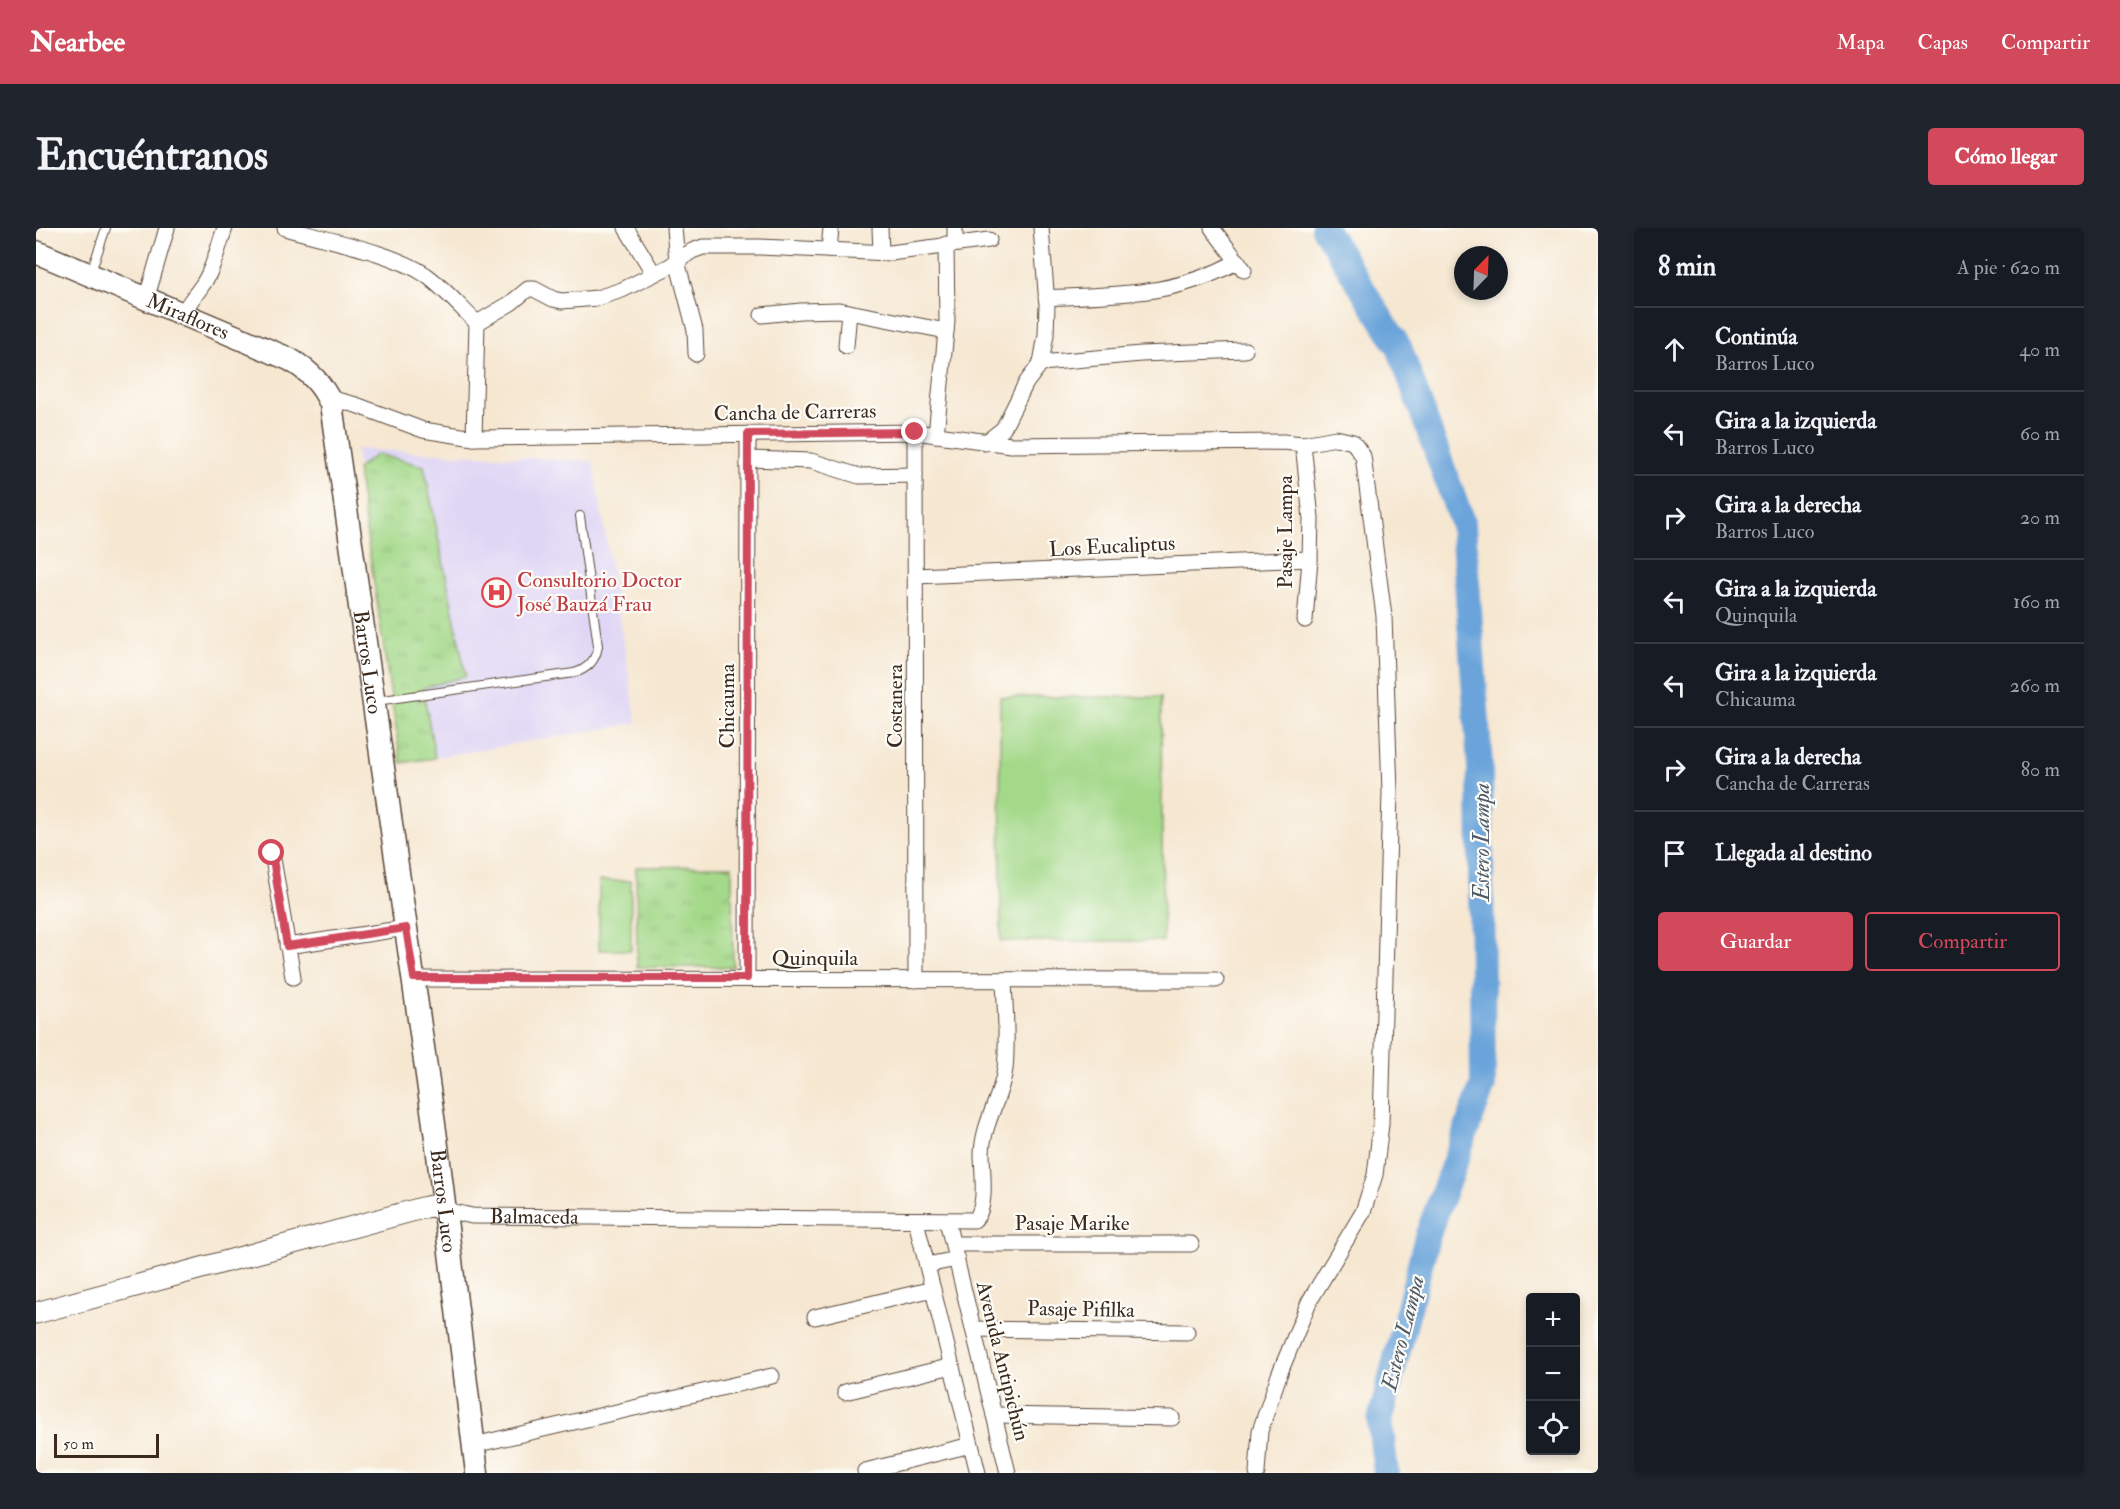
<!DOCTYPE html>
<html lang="es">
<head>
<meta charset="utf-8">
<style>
	:root { --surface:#171b24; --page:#20242c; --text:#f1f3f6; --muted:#9ea1a6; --line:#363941; --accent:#d1495b }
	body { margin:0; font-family:"IM FELL Double Pica",serif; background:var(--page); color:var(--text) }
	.controls { position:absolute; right:18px; bottom:18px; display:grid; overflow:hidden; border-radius:6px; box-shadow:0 3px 9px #0003 }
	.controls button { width:54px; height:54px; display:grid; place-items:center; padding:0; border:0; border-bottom:2px solid var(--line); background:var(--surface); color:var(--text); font:30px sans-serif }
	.compass { position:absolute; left:1418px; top:18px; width:54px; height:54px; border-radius:50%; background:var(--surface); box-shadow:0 3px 9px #0003; rotate:23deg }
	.scale { position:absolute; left:18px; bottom:15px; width:105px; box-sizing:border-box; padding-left:6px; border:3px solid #3b2a1e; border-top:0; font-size:16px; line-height:21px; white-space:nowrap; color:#3b2a1e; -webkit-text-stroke:4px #fdfcf7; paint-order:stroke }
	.stop { position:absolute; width:18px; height:18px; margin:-14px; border:4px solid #d1495b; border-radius:50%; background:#fff }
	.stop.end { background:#d1495b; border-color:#fff; box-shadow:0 2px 6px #0008 }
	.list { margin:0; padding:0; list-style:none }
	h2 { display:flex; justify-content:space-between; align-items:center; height:78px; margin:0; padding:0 24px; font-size:26px }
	h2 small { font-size:20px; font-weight:400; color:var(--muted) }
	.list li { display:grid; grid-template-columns:39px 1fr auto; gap:18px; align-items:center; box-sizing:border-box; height:84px; padding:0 24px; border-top:2px solid var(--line) }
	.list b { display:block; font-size:22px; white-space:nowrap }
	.list p { margin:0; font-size:20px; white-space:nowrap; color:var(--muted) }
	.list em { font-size:20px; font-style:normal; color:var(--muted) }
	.actions { display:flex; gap:12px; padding:18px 24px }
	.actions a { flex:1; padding:14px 0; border:2px solid var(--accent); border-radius:6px; text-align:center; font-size:21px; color:var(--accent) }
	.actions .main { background:var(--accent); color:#fff }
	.icon { flex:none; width:33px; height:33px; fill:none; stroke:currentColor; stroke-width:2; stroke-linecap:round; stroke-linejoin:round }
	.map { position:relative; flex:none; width:1562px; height:1245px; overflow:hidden; border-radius:6px }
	header { display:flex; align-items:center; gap:36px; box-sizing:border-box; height:84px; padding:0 30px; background:var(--accent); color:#fff }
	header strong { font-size:28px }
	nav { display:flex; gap:33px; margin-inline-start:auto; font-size:21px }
	.intro { display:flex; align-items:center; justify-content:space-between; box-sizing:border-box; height:144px; padding:0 36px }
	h1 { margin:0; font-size:42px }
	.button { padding:15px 27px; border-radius:6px; background:var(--accent); color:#fff; font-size:21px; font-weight:700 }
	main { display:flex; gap:36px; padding:0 36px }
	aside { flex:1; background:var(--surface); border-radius:6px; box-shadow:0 3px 9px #0003 }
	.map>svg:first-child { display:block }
</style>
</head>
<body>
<header>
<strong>Nearbee</strong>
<nav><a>Mapa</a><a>Capas</a><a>Compartir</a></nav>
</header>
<div class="intro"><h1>Encuéntranos</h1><a class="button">Cómo llegar</a></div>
<main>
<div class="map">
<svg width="1562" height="1245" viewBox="0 0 1562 1245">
	<defs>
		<pattern id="park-tufts" width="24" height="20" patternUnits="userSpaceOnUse" patternTransform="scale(1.5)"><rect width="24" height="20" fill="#a4d98a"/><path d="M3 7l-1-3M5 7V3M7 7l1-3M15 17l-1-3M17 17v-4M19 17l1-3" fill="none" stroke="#8eba77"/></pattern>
	</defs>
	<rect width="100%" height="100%" fill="#fdfcf7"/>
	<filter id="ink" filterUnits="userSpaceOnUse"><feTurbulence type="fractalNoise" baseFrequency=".0167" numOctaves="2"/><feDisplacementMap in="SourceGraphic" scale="12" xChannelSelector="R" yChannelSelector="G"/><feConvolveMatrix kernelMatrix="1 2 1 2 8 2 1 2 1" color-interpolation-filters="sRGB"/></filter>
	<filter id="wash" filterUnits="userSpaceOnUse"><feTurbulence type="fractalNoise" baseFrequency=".008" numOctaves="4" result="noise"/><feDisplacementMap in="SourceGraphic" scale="24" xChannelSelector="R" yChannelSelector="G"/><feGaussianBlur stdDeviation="1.35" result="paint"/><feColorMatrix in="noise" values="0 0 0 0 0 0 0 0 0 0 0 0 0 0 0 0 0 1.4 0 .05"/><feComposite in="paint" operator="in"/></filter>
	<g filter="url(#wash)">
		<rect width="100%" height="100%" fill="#f6e7d1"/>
		<path fill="#dfd5f5" d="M320,221L557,233L601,495L365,535Z"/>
		<g fill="url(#park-tufts)" stroke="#708254" stroke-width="1.5">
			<path d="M341,226L388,238L430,448L387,460L399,530L365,535L321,241Z"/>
			<path d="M696,638L697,739H601L600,639Z"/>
		</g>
		<g fill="#a4d98a" stroke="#708254" stroke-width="1.5">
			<path d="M964,469H1125L1127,713H965Z"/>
			<rect x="563" y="653" width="32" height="69"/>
		</g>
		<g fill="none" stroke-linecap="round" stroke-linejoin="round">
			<path stroke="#6ba4da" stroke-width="26" d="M1288,0L1363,119L1427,297L1444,538L1447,857L1391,1009L1344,1193L1350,1245"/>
		</g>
	</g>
	<g filter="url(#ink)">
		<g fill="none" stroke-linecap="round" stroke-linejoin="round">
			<defs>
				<g id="lane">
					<path d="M55,44L70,0"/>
					<path d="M340,473L538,445C552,441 560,432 562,418L544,288"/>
				</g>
				<g id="street">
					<path d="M249,0C290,12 356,24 390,47C408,60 424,79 441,95L438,210"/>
					<path d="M590,0L618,46"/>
					<path d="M638,0L641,33L659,102L660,126"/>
					<path d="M844,0L845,24"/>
					<path d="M1176,0L1208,42"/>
					<path d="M919,15V0"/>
					<path d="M793,22L795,0"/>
					<path d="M1010,70C1081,66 1138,69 1202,33"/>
					<path d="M110,72L131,0"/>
					<path d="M147,87C153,72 157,71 165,59C177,43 182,19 189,0"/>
					<path d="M726,87L765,83L803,82L910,103"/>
					<path d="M441,95L475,75L492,61H498L517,71L526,73L561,70L586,62L634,38L656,23L667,19H724L854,25L953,12"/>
					<path d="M810,118L813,84"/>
					<path d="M1005,135L1105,126L1209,122"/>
					<path d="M293,170L320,177L387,202L438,210L879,204L975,217L1247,214L1267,216L1300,210L1317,214L1327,228L1348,388L1354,564L1345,896L1339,947L1327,984L1273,1074L1243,1147L1224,1203L1221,1245"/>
					<path d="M879,204L880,752"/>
					<path d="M900,207L911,93L910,16"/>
					<path d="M949,215L967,201L990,155L1005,135L1010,107L1011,76L1005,0"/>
					<path d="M1267,216L1275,290L1274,331L1269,392"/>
					<path d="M712,231L775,233L823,248L879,247"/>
					<path d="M880,348L1274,331"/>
					<path d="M236,625L257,749"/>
					<path d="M251,718L370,700"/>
					<path d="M711,750L712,206"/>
					<path d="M378,751L1180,752"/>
					<path id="s1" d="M409,982L436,988L938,992C952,981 946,943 946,925C947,895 965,870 969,841C972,812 969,781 968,752"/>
					<path d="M880,993L942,1245"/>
					<path d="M911,993L972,1245"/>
					<path d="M917,1016H1155"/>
					<path d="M891,1037L921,1031"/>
					<path d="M779,1089L897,1061"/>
					<path d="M937,1101L1151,1104"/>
					<path d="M809,1164L916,1138"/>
					<path d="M958,1187L1136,1190"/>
					<path d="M438,1217L736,1148"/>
					<path d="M829,1243L935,1217"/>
				</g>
				<path id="secondary" d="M0,1085L390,979L395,978L409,982"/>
				<g id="primary">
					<path id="s2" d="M0,24L253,131C272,142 286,155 295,176L400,910L441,1245"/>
				</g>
			</defs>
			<use href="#lane" stroke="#574639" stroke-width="10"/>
			<use href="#street" stroke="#574639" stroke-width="17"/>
			<use href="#secondary" stroke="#574639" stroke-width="23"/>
			<use href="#primary" stroke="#574639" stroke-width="25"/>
			<use href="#lane" stroke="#fff" stroke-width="8"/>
			<use href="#street" stroke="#fff" stroke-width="15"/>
			<use href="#secondary" stroke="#fff" stroke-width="21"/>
			<use href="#primary" stroke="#fff" stroke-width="22"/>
		</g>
	</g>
	<g fill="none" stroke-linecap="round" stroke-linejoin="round" filter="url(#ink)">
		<path stroke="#d1495b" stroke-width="8" d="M236,625L251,718L370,700L378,750H711L712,206L879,204"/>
	</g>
	<defs>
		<symbol id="hospital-ring" viewBox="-11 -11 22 22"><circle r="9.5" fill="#fdfcf7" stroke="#e0444e" stroke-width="1.5"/><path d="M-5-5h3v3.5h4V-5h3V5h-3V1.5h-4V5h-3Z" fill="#e0444e"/></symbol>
	</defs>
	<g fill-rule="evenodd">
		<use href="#hospital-ring" x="444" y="348" width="33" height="33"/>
	</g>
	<g text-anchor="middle" stroke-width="4.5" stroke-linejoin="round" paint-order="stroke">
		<g font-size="21" fill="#3b2a1e" stroke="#fdfcf7">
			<text dy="7" stroke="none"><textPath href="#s2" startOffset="165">Miraflores</textPath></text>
			<text transform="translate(759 184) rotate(-1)" y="7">Cancha de Carreras</text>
			<text transform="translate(1249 304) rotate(-90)" y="7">Pasaje Lampa</text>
			<text transform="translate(1076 318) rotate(-3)" y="7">Los Eucaliptus</text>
			<text dy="7" stroke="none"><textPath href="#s2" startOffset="598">Barros Luco</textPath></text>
			<text transform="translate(691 478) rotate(-90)" y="7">Chicauma</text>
			<text transform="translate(859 478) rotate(-90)" y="7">Costanera</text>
			<text x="779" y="737">Quinquila</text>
			<text dy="7" stroke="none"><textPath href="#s2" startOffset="1142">Barros Luco</textPath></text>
			<text dy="7" stroke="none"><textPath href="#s1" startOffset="90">Balmaceda</textPath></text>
			<text x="1036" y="1002">Pasaje Marike</text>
			<text transform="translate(1045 1081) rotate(1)" y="7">Pasaje Pifilka</text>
			<text transform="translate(967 1133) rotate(76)" y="7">Avenida Antipichún</text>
		</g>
		<g font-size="21" fill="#be3a42" stroke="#fdfcf7" text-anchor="start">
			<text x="481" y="359">Consultorio Doctor<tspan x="481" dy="24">José Bauzá Frau</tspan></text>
		</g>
		<g font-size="22" font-style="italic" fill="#4e5b69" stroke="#fdfcf7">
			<text transform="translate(1445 614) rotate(-90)" y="8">Estero Lampa</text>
			<text transform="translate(1366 1105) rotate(-76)" y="8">Estero Lampa</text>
		</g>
	</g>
</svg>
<div class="controls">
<button>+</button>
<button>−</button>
<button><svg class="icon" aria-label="locate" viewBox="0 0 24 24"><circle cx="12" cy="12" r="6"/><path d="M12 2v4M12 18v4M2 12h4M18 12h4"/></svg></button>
</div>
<svg class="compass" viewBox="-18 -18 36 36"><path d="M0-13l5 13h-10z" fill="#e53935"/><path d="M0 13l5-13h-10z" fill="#9ea1a6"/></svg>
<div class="scale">50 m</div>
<div class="stop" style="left:236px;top:625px"></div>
<div class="stop end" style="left:879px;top:204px"></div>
</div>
<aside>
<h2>8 min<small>A pie · 620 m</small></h2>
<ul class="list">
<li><svg class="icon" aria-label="ahead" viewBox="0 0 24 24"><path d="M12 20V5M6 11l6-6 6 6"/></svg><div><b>Continúa</b><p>Barros Luco</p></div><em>40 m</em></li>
<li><svg class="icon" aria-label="left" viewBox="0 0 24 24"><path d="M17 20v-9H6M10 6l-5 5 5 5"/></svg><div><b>Gira a la izquierda</b><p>Barros Luco</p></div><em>60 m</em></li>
<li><svg class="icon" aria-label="right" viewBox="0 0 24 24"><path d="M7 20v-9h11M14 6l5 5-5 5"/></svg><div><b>Gira a la derecha</b><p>Barros Luco</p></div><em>20 m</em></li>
<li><svg class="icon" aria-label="left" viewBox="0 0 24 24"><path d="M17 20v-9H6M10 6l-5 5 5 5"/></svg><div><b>Gira a la izquierda</b><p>Quinquila</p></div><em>160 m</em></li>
<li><svg class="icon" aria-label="left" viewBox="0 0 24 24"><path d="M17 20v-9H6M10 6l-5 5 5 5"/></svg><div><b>Gira a la izquierda</b><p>Chicauma</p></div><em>260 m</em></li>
<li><svg class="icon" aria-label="right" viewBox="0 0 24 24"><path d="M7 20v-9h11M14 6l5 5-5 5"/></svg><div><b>Gira a la derecha</b><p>Cancha de Carreras</p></div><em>80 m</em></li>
<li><svg class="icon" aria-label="arrive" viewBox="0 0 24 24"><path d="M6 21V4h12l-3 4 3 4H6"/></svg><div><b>Llegada al destino</b></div></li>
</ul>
<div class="actions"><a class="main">Guardar</a><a>Compartir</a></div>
</aside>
</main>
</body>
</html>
